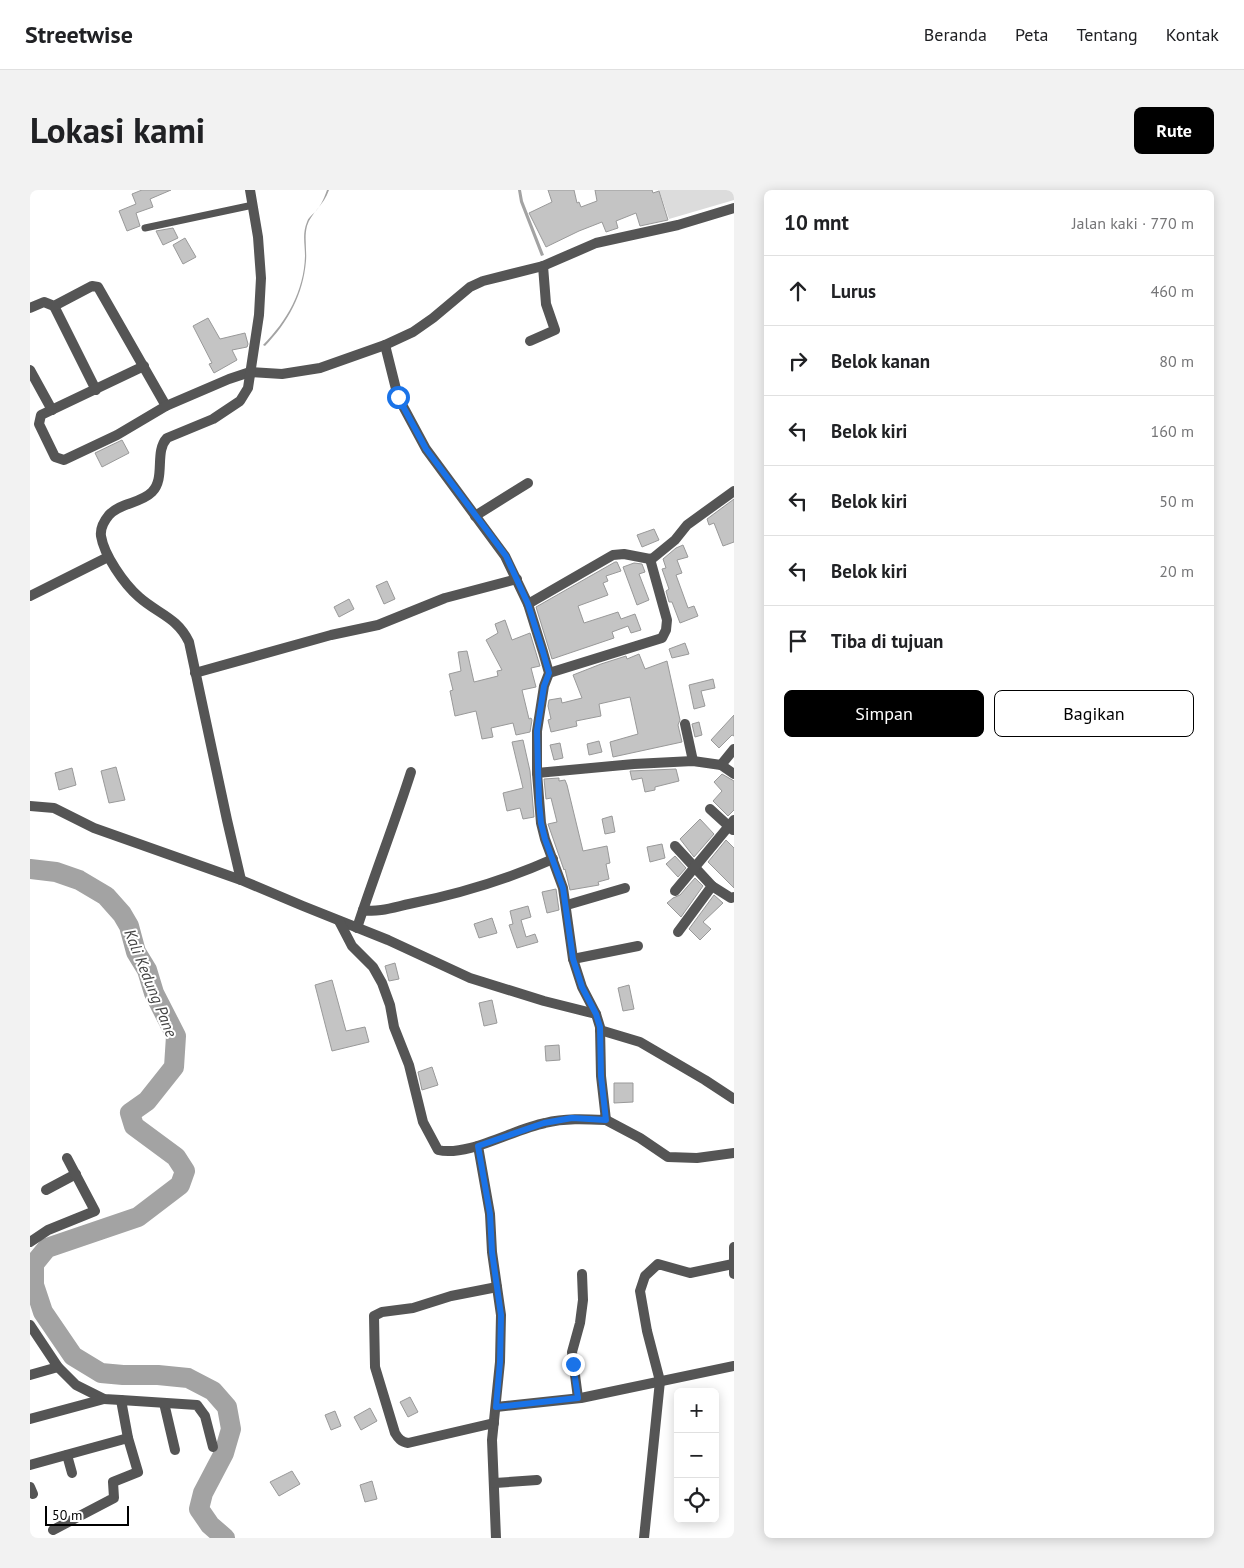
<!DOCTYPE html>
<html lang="id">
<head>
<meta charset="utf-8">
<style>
	:root { --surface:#fff; --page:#f2f2f2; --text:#202124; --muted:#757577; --line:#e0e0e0; --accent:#000 }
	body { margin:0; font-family:"PT Sans",sans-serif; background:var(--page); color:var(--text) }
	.controls { position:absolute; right:15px; bottom:15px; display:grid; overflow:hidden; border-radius:8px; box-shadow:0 2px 12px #0003 }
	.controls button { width:45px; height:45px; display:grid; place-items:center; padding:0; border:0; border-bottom:1px solid var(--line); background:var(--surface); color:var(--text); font:25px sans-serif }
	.scale { position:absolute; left:15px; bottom:12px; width:84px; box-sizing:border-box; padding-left:5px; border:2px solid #000; border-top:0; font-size:14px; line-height:18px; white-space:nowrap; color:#000; -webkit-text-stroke:4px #fff; paint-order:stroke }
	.stop { position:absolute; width:15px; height:15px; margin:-11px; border:4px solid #1a73e8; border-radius:50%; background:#fff }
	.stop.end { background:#1a73e8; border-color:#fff; box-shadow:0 1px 5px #0008 }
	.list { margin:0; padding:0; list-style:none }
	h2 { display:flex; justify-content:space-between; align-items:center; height:65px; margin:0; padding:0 20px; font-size:21px }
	h2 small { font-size:16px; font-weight:400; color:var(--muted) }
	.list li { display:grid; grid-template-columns:32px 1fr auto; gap:15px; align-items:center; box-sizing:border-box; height:70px; padding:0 20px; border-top:1px solid var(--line) }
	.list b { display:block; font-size:19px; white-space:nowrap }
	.list em { font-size:16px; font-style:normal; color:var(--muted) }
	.actions { display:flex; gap:10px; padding:15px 20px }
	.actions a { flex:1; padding:11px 0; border:1px solid var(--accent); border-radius:8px; text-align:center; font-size:18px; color:var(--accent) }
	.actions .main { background:var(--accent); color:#fff }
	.icon { flex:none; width:28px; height:28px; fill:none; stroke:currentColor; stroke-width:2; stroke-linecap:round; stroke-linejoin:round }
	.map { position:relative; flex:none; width:704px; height:1348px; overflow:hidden; border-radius:8px }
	header { display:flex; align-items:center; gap:30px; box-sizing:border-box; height:70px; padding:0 25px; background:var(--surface); border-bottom:1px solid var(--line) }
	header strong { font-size:24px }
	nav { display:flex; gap:28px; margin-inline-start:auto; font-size:18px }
	.intro { display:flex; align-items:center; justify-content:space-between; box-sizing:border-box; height:120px; padding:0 30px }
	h1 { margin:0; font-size:35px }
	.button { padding:12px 22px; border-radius:8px; background:var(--accent); color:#fff; font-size:18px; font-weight:700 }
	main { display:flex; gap:30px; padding:0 30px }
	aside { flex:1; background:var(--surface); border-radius:8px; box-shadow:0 2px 12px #0003 }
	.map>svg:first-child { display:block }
</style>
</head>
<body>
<header>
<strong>Streetwise</strong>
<nav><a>Beranda</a><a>Peta</a><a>Tentang</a><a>Kontak</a></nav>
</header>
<div class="intro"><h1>Lokasi kami</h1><a class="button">Rute</a></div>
<main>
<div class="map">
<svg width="704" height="1348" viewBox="0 0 704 1348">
	<rect width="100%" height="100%" fill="#fff"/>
	<path fill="#dcdcdc" d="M629,0H704V10L639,29Z"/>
	<g fill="#a3a3a3">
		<path d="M297,0H299C294,15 281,23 277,36C274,48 277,59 276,71C273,105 258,132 235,156L233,155C257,131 274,101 275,66C275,54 272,44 277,32C278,28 281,26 284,23C290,17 294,9 297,0Z"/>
		<path d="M488,0H491L493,11L514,65L511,66L490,12Z"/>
	</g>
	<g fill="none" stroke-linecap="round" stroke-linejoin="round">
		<path stroke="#a3a3a3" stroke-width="20" d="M0,679L26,682L49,690L76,706L92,724L99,736L106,762L117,780L124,803L146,846L144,877L117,911L100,923L104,936L146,967L155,981L150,995L108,1027L17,1058L4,1074V1095L13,1122L43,1166L71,1183L93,1185H128L158,1188L183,1201L197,1217L201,1239L194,1263L173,1303L169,1319L180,1335L195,1348"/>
	</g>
	<g fill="#c4c4c4" stroke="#999">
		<path d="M112,0H141L120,9L123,17L106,23L110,36L97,41L89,21L106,14L102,4Z"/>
		<path d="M518,0H544L547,13L549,12L551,17L567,11L565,0H622L623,3L629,1L638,30L610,36L606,23L586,31L588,38L576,42L572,32L549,41L516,57L499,23L522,12Z"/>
		<path d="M143,38L148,48L133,55L126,41Z"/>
		<path d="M155,48L166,67L153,74L143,55Z"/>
		<path d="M178,128L190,149L215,143L218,154L217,157L202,160L207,170L184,183L179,174L182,173L163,136Z"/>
		<path d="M92,250L99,263L72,277L65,263Z"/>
		<path d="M704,309V352L693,356L684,333L679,335L677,329Z"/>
		<path d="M624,339L629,350L612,357L607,345Z"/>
		<path d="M653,355L658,367L647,370L652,383L646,385L658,418L664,416L668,426L650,433L642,412H639L636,401L639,399L632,379L636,378L633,369L646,358Z"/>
		<path d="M585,372H587L591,381L576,386L578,391L573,393L578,405L548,416L554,433L588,422L591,429L605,424L611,440L601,443L598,436L582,442L584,448L522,469L506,417Z"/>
		<path d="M604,373L612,374L615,382L609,384L619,410L607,415L593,377Z"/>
		<path d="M357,391L365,409L354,414L346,396Z"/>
		<path d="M319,409L324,419L309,427L304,417Z"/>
		<path d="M475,430L482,450L500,443L510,476L501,478L506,497L492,500L499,529L501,528L502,530L500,542L486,545L483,533L461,538L463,547L452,549L446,521L425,526L420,501L423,500L419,484L431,481L428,462L437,461L444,492L468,486L467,481L472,480L456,450L468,443L465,434Z"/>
		<path d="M655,453L659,464L642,468L639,459Z"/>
		<path d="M609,464L615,479L637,471L650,530L648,535L652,552L583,567L580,552L608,544L600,507L569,514L571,526L546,531L547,536L521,542L518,530L521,529L518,516L519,510L531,508L532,513L552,508L543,485L571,474L596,466L597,469Z"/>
		<path d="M683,489L685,498L671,501L675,516L664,519L659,495Z"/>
		<path d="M704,525V546L702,545L689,558L681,550Z"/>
		<path d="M669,532L672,545L665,547L662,534Z"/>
		<path d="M493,550L500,581L504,627L493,629L490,618L477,621L473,603L493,598L482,552Z"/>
		<path d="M569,551L572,562L559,565L557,554Z"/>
		<path d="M530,553L533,568L524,570L520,555Z"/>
		<path d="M86,577L95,610L79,613L71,581Z"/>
		<path d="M42,578L46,595L29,600L25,583Z"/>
		<path d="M646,579L649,591L625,597V600L615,602L612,588L602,590L600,581Z"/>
		<path d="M692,584L704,591V620L698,626L683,611L692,601L684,592Z"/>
		<path d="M529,588V591L535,590L537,595L553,661L577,656L580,673L576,674L579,689L568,692L569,695L540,700L535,679L534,680L518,634L527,632L521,608L516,609L514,589Z"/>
		<path d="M582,626L585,642L575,644L572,629Z"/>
		<path d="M670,629L684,644L664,667L650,649Z"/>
		<path d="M696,650L704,658V698L678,672Z"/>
		<path d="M632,654L635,668L620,672L617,657Z"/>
		<path d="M645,666L656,678L648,687L636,674Z"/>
		<path d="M665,688L673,696L651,727L637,713L643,708L650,705Z"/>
		<path d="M526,699L529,720L517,723L512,702Z"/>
		<path d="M684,705L693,713L673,732L681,739L670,750L659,739Z"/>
		<path d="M498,716L501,727L491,730L496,747L505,744L508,752L487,758L479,735L483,734L480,721Z"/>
		<path d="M462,728L467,743L449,748L444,734Z"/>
		<path d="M365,773L369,789L359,791L355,776Z"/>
		<path d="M302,790L316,841L335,837L339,852L302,861L285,795Z"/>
		<path d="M599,795L604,819L593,821L588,798Z"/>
		<path d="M462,810L467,833L454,836L449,813Z"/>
		<path d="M529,855L530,870L516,871L515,856Z"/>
		<path d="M402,877L408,895L392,900L388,882Z"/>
		<path d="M584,893H603V912L584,913Z"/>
		<path d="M380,1207L388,1222L378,1227L370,1212Z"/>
		<path d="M340,1218L347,1231L331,1240L324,1227Z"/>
		<path d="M305,1221L311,1236L301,1240L295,1225Z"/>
		<path d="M262,1281L270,1294L249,1306L240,1292Z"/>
		<path d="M342,1291L347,1309L335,1312L330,1295Z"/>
	</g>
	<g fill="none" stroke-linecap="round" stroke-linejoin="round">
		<path stroke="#555" stroke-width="7" d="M115,38L223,15"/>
		<g stroke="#555" stroke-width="10">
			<path d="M24,116L66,200"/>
			<path d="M0,118L14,112L24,116L62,96L68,97L136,216"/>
			<path d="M500,151L525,140L516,114L513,76"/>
			<path d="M114,176L11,225L9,234L25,267L34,270L87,245L136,216L199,189L220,182L252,184L290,178L355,155L383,142L403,128L440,97L453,91L513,76L566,53L648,35L704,18"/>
			<path d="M0,180L22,220"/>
			<path d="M445,326L498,293"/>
			<path d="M0,406L78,367"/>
			<path d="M498,414L583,365L594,364L620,369L623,368L645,350L657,335L704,301"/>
			<path d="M165,483L301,445L348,435L415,408L487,389"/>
			<path d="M519,483L632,448L636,440L637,430L620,369"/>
			<path d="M655,534L663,571"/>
			<path d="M704,559L691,575L704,584"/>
			<path d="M507,583L604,574L663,571L691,575"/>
			<path d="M0,616L24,618L64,638L211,690L273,716L358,750L440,788L514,811L566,824"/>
			<path d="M680,619L703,640"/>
			<path d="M645,656L682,696L648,742"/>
			<path d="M211,690L197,630L159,452C147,427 128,424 109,407C94,394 74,365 71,346C70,338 74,331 79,325C91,312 110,314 122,302C136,288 124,262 137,248L183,229L210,211L218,198L229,125L231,88L228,47L220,0"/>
			<path d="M682,696L701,708L704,707"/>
			<path d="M645,701L704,630"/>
			<path d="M537,715L595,698"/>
			<path d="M333,720C347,723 365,717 379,714C429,704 476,690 523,669"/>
			<path d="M309,731L322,756L343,777L352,793L360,815L364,837L379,875L393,932L408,960C438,967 484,939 515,933C535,928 555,929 576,930L571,886L570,837L566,824L552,797L543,769L533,698L515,649L511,633L507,583V541L514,496L519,483L513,462L498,414L475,366L396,259L368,207L355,155"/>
			<path d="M327,738C344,686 364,635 381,582"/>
			<path d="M543,769L608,756"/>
			<path d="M570,840L610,852L675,890L704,909"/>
			<path d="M576,930L610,948L638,967L667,968L704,963"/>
			<path d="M448,956L460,1024L462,1062L471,1125L470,1172L462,1250L466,1348"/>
			<path d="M16,1000L46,984"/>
			<path d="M0,1052L18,1040L65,1021L37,968"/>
			<path d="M704,1057V1084"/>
			<path d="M0,1135L28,1177L46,1195L74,1209L91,1210"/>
			<path d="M0,1185L28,1177"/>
			<path d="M548,1208L542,1162L550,1133L553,1110L552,1084"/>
			<path d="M134,1213L145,1260"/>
			<path d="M466,1217L551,1208L704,1176"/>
			<path d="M0,1229L74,1209"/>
			<path d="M464,1233L378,1253C371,1252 368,1248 365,1243L345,1177L344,1126L352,1122L383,1118L421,1106L467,1097"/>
			<path d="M98,1248L91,1210L167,1215L175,1226L183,1257"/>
			<path d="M37,1265L42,1283"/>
			<path d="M0,1275L98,1248L108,1282L83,1292L84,1308L23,1340"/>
			<path d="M465,1293L507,1290"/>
			<path d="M0,1297L3,1304"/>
			<path d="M614,1348L630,1191L617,1141L610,1101L615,1086L628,1074L660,1083L703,1074"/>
		</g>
	</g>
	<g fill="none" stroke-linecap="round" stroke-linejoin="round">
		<path stroke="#1a73e8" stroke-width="6" d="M368,207L396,259L476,366L498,414L513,462L519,483L514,496L507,541L509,613L511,633L515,649L533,698L543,769L552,797L566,824L570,837L571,886L576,930L542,928L514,933L448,956L460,1024L462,1062L471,1125L470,1172L466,1217L548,1208L543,1174"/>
	</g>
	<g text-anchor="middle" stroke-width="4" stroke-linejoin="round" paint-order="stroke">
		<g font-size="16" font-style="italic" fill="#444" stroke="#fff">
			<text transform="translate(121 793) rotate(68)" y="6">Kali Kedung Pane</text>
		</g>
	</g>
</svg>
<div class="controls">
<button>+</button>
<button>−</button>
<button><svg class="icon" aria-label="locate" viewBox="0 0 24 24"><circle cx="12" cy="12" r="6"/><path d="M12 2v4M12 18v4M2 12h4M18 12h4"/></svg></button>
</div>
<div class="scale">50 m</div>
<div class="stop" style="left:368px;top:207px"></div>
<div class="stop end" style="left:543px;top:1174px"></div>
</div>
<aside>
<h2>10 mnt<small>Jalan kaki · 770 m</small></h2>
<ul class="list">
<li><svg class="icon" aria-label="ahead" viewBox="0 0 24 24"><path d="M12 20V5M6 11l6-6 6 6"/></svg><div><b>Lurus</b></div><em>460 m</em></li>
<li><svg class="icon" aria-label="right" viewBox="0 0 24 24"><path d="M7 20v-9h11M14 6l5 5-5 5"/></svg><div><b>Belok kanan</b></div><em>80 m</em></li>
<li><svg class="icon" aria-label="left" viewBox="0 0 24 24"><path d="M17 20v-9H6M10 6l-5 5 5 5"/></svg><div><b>Belok kiri</b></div><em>160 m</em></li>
<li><svg class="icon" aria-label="left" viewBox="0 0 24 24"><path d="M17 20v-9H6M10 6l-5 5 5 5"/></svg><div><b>Belok kiri</b></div><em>50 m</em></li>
<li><svg class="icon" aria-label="left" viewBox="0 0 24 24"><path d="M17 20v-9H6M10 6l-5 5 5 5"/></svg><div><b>Belok kiri</b></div><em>20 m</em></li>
<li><svg class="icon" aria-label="arrive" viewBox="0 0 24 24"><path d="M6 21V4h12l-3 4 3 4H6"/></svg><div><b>Tiba di tujuan</b></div></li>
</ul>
<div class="actions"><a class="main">Simpan</a><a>Bagikan</a></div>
</aside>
</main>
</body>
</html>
